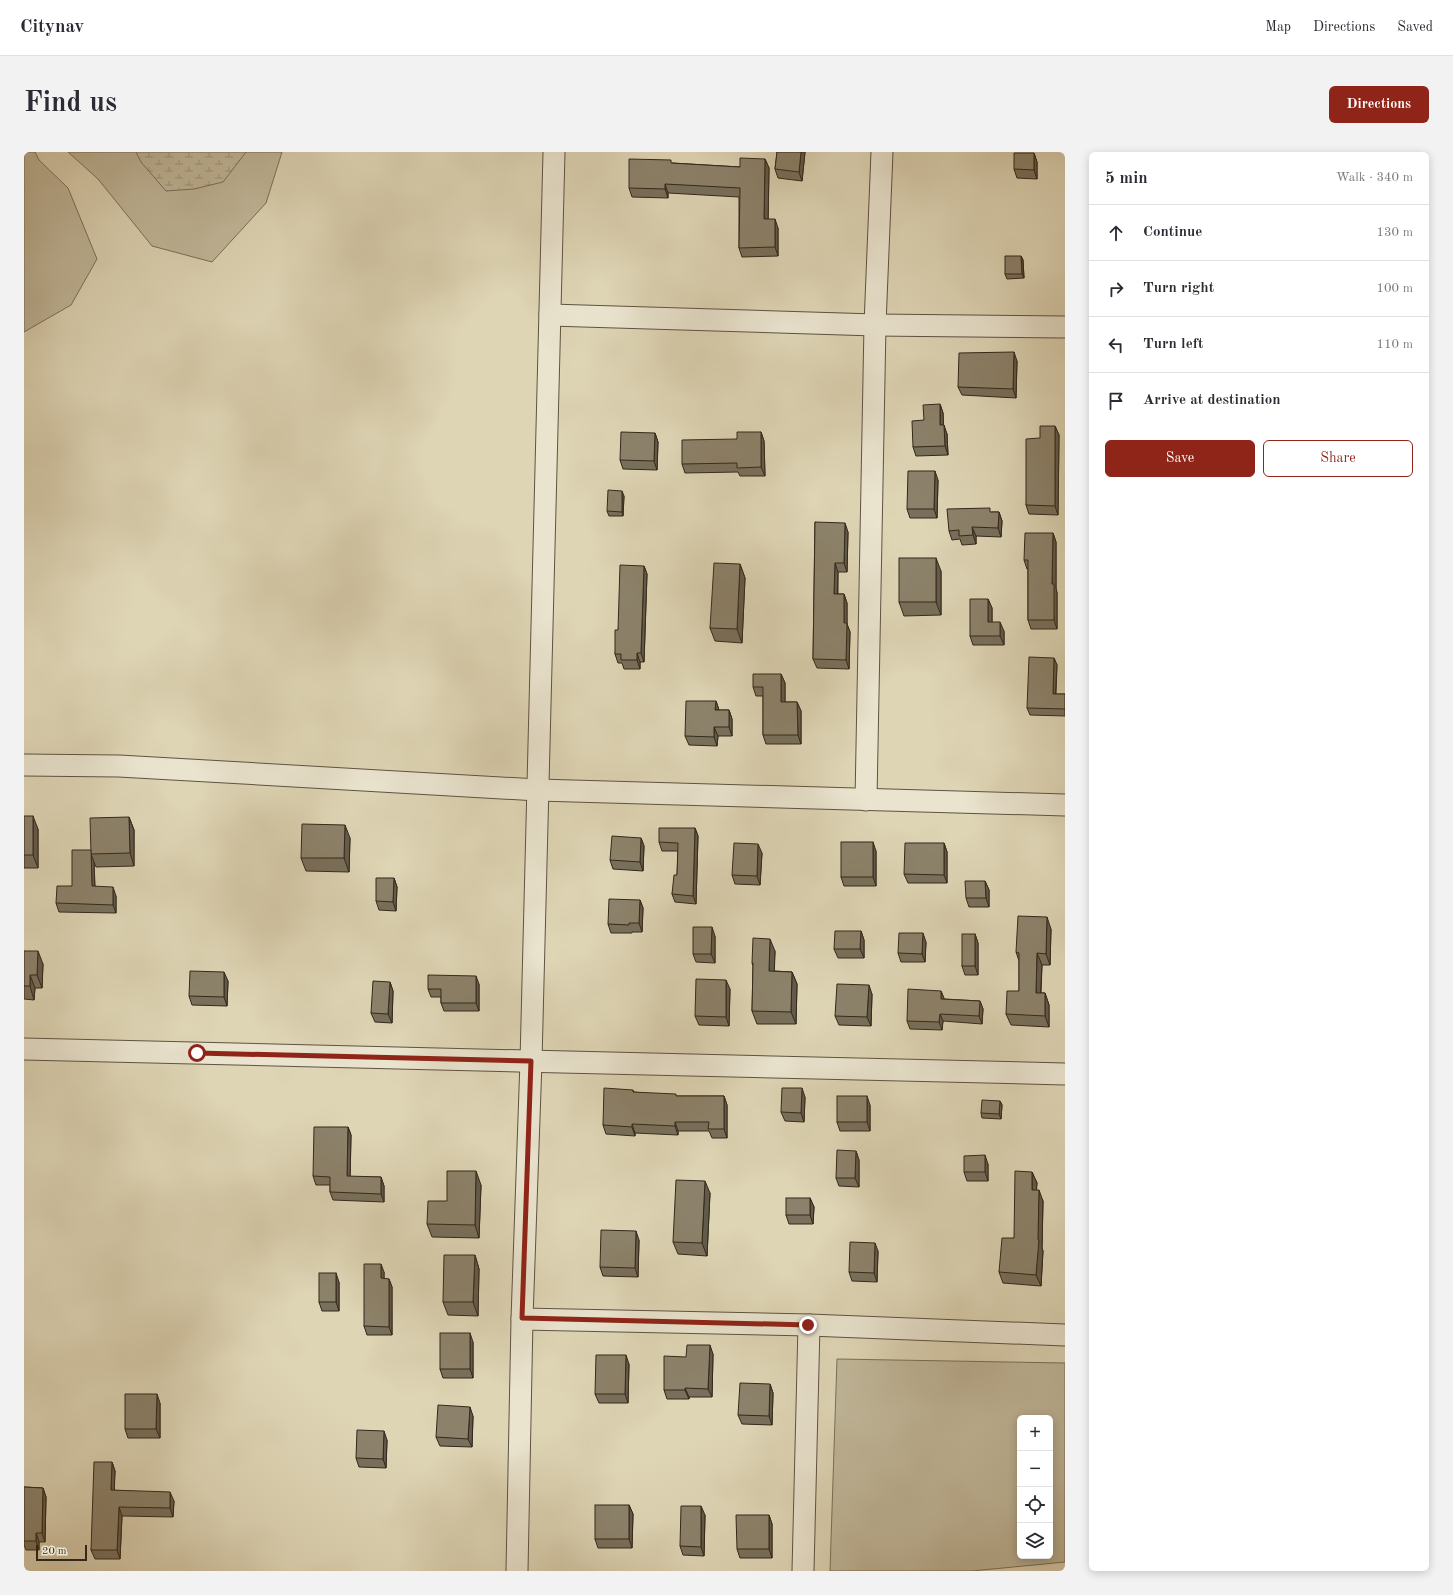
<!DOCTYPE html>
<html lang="en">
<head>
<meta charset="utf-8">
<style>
	:root { --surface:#fff; --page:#f2f2f3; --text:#2b2b33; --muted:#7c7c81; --line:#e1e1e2; --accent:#8f2418 }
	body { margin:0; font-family:"Old Standard TT",serif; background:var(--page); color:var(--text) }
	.controls { position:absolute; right:12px; bottom:12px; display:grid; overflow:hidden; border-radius:6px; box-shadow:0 2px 10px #0003 }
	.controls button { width:36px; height:36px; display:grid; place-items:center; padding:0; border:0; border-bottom:1px solid var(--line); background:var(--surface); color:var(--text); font:20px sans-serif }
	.scale { position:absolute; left:12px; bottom:10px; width:51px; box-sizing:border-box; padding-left:4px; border:2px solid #33281a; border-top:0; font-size:11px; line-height:14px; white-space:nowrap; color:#33281a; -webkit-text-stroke:3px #eae4cf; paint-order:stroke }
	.stop { position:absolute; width:12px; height:12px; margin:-9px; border:3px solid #8f2418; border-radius:50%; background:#fff }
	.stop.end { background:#8f2418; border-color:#fff; box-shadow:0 1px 4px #0008 }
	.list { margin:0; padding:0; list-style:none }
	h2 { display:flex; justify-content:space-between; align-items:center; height:52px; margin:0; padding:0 16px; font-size:17px }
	h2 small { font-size:13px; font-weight:400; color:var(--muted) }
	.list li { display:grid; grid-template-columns:26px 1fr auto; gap:12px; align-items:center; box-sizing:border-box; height:56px; padding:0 16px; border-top:1px solid var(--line) }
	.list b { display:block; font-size:15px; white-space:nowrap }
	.list em { font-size:13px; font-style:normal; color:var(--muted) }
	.actions { display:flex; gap:8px; padding:12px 16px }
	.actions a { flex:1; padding:9px 0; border:1px solid var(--accent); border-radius:6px; text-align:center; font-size:14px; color:var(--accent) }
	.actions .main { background:var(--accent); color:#fff }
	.icon { flex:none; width:22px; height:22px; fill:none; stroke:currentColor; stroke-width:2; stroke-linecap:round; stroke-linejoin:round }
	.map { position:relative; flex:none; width:1041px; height:1419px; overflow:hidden; border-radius:6px }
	header { display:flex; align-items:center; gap:24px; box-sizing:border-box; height:56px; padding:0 20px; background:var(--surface); border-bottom:1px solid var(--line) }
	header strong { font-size:19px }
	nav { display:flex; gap:22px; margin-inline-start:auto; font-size:14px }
	.intro { display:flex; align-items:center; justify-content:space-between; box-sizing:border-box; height:96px; padding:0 24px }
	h1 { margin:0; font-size:28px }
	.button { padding:10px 18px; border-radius:6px; background:var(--accent); color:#fff; font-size:14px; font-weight:700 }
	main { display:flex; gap:24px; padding:0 24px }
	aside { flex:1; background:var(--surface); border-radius:6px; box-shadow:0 2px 10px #0003 }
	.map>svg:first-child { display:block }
</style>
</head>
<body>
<header>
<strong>Citynav</strong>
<nav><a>Map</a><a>Directions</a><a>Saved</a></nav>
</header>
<div class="intro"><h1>Find us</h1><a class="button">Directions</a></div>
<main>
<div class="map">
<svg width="1041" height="1419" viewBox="0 0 1041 1419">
	<defs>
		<pattern id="wetland-marsh" width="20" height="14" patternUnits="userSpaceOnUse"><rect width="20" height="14" fill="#c1b89b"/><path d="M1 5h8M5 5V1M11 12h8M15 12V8" fill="none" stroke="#9d967e"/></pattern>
	</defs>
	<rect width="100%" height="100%" fill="#ded5b5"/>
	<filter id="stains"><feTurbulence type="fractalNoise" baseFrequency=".005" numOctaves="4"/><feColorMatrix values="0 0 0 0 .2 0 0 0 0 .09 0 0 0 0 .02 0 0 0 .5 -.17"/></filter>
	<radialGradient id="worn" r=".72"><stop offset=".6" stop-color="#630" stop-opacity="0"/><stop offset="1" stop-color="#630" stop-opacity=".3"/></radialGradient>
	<g fill="#c1b89b" stroke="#7a705a" fill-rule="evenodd">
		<path d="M0,0H11L15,8L44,36L73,107L47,153L0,180Z"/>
		<path d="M44,0H258L242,51L188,110L128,94L74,27Z"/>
		<path d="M813,1207L1041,1211V1410L948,1419H806ZM996,1266H1026V1404H996Z"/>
	</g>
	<path fill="url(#wetland-marsh)" stroke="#7a705a" d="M112,0H222L199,30L170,37L142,39L117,10Z"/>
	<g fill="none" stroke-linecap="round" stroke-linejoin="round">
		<defs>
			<g id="minor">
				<path d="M526,163L851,173L1041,175"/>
				<path d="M0,613L95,614L514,638L1041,653"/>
				<path d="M842,648L851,173L858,0"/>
				<path d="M0,897L1041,922"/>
				<path d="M498,1167L785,1173L1041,1183"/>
				<path d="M493,1419L498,1167L507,909L530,0"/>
				<path d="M779,1419L785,1173"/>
			</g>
		</defs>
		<use href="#minor" stroke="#5e5341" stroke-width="23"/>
		<use href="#minor" stroke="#eae4cf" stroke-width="21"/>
	</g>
	<g fill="#78705c" stroke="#33281a">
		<path d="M753,0H781L778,29L754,26L751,17Z"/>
		<path d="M1010,1L1013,10V27L993,26L990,17Z"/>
		<path d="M741,7L745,16L744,67L754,76V104L718,105L715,96V45L644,41V46L608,45L605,36L648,11L716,15Z"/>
		<path d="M997,104L999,108L1000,126L983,127L981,122Z"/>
		<path d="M993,209L992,246L938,243L934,235Z"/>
		<path d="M916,252L919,261V273L923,282L924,303L892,304L889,295L900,268Z"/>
		<path d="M1031,274L1035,283L1034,363L1005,362L1002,353L1016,286Z"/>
		<path d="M737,280L740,289L741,324H716L714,320L661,321L658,312L713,287Z"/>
		<path d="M631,281L634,290L633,318L599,317L596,308Z"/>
		<path d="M914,328L913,366H886L883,357Z"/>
		<path d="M600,344L599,364H585L583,359Z"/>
		<path d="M968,360H975L978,369L977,385L952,384V392L938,393L936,387L928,388L925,379Z"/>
		<path d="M791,370L824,380L823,420H814V442H820L823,451V472L826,480L825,517L793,516L789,507Z"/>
		<path d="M1029,381L1032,390V436L1033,441V477H1007L1004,468V417H1003L1000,408Z"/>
		<path d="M716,412L721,426L718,491L691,489L686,476Z"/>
		<path d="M620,414L623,422L620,510H616V517H600L598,511H594L591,502L594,478Z"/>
		<path d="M917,419V463L880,464L875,450Z"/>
		<path d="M964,447L968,456V470L980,479V493H949L946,484Z"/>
		<path d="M1030,506L1033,513L1032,542H1041V564L1006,563L1003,556Z"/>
		<path d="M757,522L761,531V550H773L777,559V592H742L739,583V544H732L729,535Z"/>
		<path d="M692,549L695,558H705L708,567V584H694L693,594L665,593L661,584Z"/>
		<path d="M0,664L14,677V716H0Z"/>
		<path d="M105,665L110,678V714L72,715L70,710L71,734L92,744V761L35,760L32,751L48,734L67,698Z"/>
		<path d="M671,676L674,684L672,752L651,750L648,742L653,723L654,699H638L635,690Z"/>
		<path d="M326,686L325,720L282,719L277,706Z"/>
		<path d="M617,686L620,694L619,719L589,717L586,708Z"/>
		<path d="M920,691L923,700V731H884L880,722Z"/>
		<path d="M852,699V734H820L817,725Z"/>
		<path d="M738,701L736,733L711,732L708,723Z"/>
		<path d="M370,726L373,735L372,759L355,758L352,749Z"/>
		<path d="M961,729L965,738V755H945L942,746Z"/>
		<path d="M616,748L619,756L618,780H608V781H587L584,772Z"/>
		<path d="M1027,777L1026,813H1018L1017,841H1021L1025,853V875L987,873L982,862L995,839V809L992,800Z"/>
		<path d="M837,779L840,788V806H814L810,797Z"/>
		<path d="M951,782L954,791V823H941L938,814Z"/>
		<path d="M691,784V811L672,810L669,802Z"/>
		<path d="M902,790L901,810H877L874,801Z"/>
		<path d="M0,799L19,812L18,836H11L10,848L0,847Z"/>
		<path d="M751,799L750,819L768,820L773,832L772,872H733L728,859L729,814L728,811Z"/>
		<path d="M204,829L203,854L168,853L165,844Z"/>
		<path d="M366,830L369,839L368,871L351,870L347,861Z"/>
		<path d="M455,832V859H420L417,851V845H407L404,837Z"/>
		<path d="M706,837L705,874L675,873L671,864Z"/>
		<path d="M917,839L920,847L956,849L959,857L958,872L919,869L918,878L886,877L883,869Z"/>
		<path d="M848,842L847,874L815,873L811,864Z"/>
		<path d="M609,938L610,940L653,944H700L703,953V986H688L685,979H654V983L611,981V984L582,982L579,973Z"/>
		<path d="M781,945L780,970L761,969L757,960Z"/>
		<path d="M976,949L978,953L977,967L958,966L957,961Z"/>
		<path d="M846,953V979H816L813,970Z"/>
		<path d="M324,975L327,983L326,1025H357L360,1034V1050L309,1048L306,1040V1033H292L289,1024Z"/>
		<path d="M832,999L835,1008V1035L815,1034L812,1026Z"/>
		<path d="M964,1012V1029H943L940,1020Z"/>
		<path d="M1008,1020L1013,1031L1012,1038L1019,1049L1018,1096L1019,1099L1017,1134L979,1131L975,1120L990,1086Z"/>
		<path d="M457,1033L455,1086L408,1085L403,1072L423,1049Z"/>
		<path d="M686,1041L683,1104L654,1102L649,1090Z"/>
		<path d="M786,1046L790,1055L789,1072H765L762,1063Z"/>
		<path d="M615,1088L614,1125L579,1124L576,1115Z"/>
		<path d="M854,1099L853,1130L828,1129L825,1120Z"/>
		<path d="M451,1103L455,1117L454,1164L424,1163L419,1150Z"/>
		<path d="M360,1120V1127H365L368,1135V1183H343L340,1174Z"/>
		<path d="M315,1130V1159H298L295,1150Z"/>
		<path d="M449,1190V1226H419L416,1217Z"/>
		<path d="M689,1202L688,1245H665V1247H643L640,1238L662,1205Z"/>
		<path d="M605,1212L604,1251H575L571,1242Z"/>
		<path d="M746,1232L749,1241L748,1273L718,1272L714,1263Z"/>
		<path d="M136,1251V1286H104L101,1277Z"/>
		<path d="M449,1264L448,1295L416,1294L412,1285Z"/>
		<path d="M363,1288L362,1316L335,1315L332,1306Z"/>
		<path d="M88,1310L91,1319L90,1338L150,1349L149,1365L98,1364L96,1407H71L67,1398Z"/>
		<path d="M0,1335L19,1336L22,1345L21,1390H15V1398H2L0,1393Z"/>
		<path d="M605,1353L609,1362L608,1396H574L571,1387Z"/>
		<path d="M681,1363L680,1404L659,1403L656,1394Z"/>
		<path d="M745,1363L748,1372V1406H716L713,1397Z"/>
	</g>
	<g fill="#625b4b" stroke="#33281a">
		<path d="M777,0H781L778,29L775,20Z"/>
		<path d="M1010,1L1013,10V27L1010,18Z"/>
		<path d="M741,7L745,16L744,76L740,67Z"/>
		<path d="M641,32L644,41V46L641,37Z"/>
		<path d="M751,67L754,76V104L751,95Z"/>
		<path d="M997,104L999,108L1000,126L998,122Z"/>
		<path d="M990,200L993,209L992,246L989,237Z"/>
		<path d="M916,252L919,261L920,282L916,273Z"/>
		<path d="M920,273L923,282L924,303L921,294Z"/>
		<path d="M1031,274L1035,283L1034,363L1031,354Z"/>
		<path d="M737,280L740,289L741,324L737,315Z"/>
		<path d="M631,281L634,290L633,318L630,309Z"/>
		<path d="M911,319L914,328L913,366L910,357Z"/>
		<path d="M598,339L600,344L599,364L598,360Z"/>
		<path d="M975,360L978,369L977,385L974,376Z"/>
		<path d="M821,371L824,380L823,420L820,411Z"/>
		<path d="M948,375L952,384V392L949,383Z"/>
		<path d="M1029,381L1032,390V436L1033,441V477L1030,468L1028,432Z"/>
		<path d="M912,406L917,419V463L912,450Z"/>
		<path d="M811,411L814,420L813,451L810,442Z"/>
		<path d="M716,412L721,426L718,491L713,477Z"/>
		<path d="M620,414L623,422L620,510L617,501Z"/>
		<path d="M820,442L823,451V472L826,480L825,517L822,508L820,471Z"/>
		<path d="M964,447L968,456V479L964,470Z"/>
		<path d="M976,470L980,479V493L976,484Z"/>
		<path d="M613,501L616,510V517L613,508Z"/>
		<path d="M1030,506L1033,513L1031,549L1029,542Z"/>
		<path d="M757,522L761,531V559L757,550Z"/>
		<path d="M692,549L695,558H691Z"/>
		<path d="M773,550L777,559V592L774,583Z"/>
		<path d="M705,558L708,567V584L705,575Z"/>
		<path d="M690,575L694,584L693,594L690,585Z"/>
		<path d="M9,664L14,677V716L9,703Z"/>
		<path d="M105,665L110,678V714L106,701Z"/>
		<path d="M321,673L326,686L325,720L320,706Z"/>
		<path d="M671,676L674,684L672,752L669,744Z"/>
		<path d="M617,686L620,694L619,719L616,710Z"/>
		<path d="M849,690L852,699V734L849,725Z"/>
		<path d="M920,691L923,700V731L920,723Z"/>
		<path d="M734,692L738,701L736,733L733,724Z"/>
		<path d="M67,698V702L70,710L71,743L68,734Z"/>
		<path d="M370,726L373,735L372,759L369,750Z"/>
		<path d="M961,729L965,738V755L962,746Z"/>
		<path d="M89,735L92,744V761L89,753Z"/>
		<path d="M616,748L619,756L618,780L615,771Z"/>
		<path d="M1023,765L1027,777L1026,813L1022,802Z"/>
		<path d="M688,775L691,784V811L687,802Z"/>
		<path d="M837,779L840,788V806L836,797Z"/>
		<path d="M899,781L902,790L901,810L898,802Z"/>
		<path d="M951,782L954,791V823L951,814Z"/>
		<path d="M746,787L751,799L750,831L745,819Z"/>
		<path d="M14,799L19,812L18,836L13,823Z"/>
		<path d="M1013,801L1018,813L1016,852L1012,841Z"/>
		<path d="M200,820L204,829L203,854L200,845Z"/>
		<path d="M768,820L773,832L772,872L767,860Z"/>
		<path d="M6,823L11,836L10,848L6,834Z"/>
		<path d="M452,824L455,832V859L452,851Z"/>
		<path d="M702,828L706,837L705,874L702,865Z"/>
		<path d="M366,830L369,839L368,871L364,862Z"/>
		<path d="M845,833L848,842L847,874L843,865Z"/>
		<path d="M917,839L920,846L919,855L917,847Z"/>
		<path d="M1021,841L1025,853V875L1021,864Z"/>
		<path d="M956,849L959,857L958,872L955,864Z"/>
		<path d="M916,862L919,869L918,878L915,870Z"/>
		<path d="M778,936L781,945L780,970L777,961Z"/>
		<path d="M700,944L703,953V986L700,977Z"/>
		<path d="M843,944L846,953V979L843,970Z"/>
		<path d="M976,949L978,953L977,967L975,962Z"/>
		<path d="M651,970L654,979V983L651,974Z"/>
		<path d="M608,972L611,981V984L608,975Z"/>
		<path d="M324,975L327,983L326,1033L323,1024Z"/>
		<path d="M832,999L835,1008V1035L831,1026Z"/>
		<path d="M961,1003L964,1012V1029L961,1020Z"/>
		<path d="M452,1019L457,1033L455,1086L451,1073Z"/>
		<path d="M1008,1020L1013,1031L1012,1049L1008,1038Z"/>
		<path d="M357,1025L360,1034V1050L357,1042Z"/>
		<path d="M681,1029L686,1041L683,1104L678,1091Z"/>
		<path d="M1015,1038L1019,1049L1018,1096L1019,1099L1017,1134L1012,1123Z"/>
		<path d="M786,1046L790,1055L789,1072L786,1063Z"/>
		<path d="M612,1079L615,1088L614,1125L611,1116Z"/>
		<path d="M851,1091L854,1099L853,1130L850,1121Z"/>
		<path d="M451,1103L455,1117L454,1164L449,1150Z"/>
		<path d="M357,1112L360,1120V1135L357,1126Z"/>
		<path d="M312,1121L315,1130V1159L312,1150Z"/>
		<path d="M365,1127L368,1135V1183L365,1175Z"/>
		<path d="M446,1181L449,1190V1226L446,1217Z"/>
		<path d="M686,1193L689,1202L688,1245L684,1237Z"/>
		<path d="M602,1203L605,1212L604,1251L601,1242Z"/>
		<path d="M746,1232L749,1241L748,1273L745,1264Z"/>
		<path d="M661,1236L665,1245V1247L661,1238Z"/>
		<path d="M133,1242L136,1251V1286L132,1277Z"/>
		<path d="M446,1255L449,1264L448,1295L444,1287Z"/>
		<path d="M360,1279L363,1288L362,1316L359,1307Z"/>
		<path d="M88,1310L91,1319L90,1347L87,1338Z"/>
		<path d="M19,1336L22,1345L21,1390L18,1381Z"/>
		<path d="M146,1340L150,1349L149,1365L146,1356Z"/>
		<path d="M605,1353L609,1362L608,1396L605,1387Z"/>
		<path d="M677,1354L681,1363L680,1404L677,1395Z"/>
		<path d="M95,1355L98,1364L96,1407L93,1398Z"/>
		<path d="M745,1363L748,1372V1406L745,1397Z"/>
		<path d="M12,1381L15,1390V1398L12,1389Z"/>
	</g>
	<g fill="#8c826b" stroke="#33281a">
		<path d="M753,0H777L775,20L751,17Z"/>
		<path d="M990,1H1010V18L990,17Z"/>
		<path d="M716,6L741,7L740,67H751V95L715,96L716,36L641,32V37L605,36V7L647,8V11L716,15Z"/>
		<path d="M981,104H997L998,122H981Z"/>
		<path d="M990,200L989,237L934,235L935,201Z"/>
		<path d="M916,252V273H920L921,294L889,295L888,269L900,268L899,253Z"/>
		<path d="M1016,274H1031V354L1002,353V287L1016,286Z"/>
		<path d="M597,280L631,281L630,309L596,308Z"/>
		<path d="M713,280H737V315L713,316V311L658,312V288L713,287Z"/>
		<path d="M884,319H911L910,357H883Z"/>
		<path d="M584,338L598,339V360L583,359Z"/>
		<path d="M966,356V360H975L974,376L948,375L949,383L935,384V378L925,379L923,357Z"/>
		<path d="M791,370L821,371L820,411H811L810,442H820V471H823L822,508L789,507Z"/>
		<path d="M1001,381H1029L1028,432H1030V468H1004V408H1000Z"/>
		<rect x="875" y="406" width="37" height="44"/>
		<path d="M690,411L716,412L713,477L686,476Z"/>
		<path d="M596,413L620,414L617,501H613V508H597V502H591V478H594Z"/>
		<path d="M946,447H964V470H976V484H946Z"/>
		<path d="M1005,505L1030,506L1029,542H1041V557L1003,556Z"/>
		<path d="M729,522H757V550H773L774,583H739V535H729Z"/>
		<path d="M662,549H692L691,558H705V575H690V585L661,584Z"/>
		<rect x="0" y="664" width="9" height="39"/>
		<path d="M105,665L106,701L67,702L66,666Z"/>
		<path d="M278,672L321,673L320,706H277Z"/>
		<path d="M635,676H671L669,744L648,742L650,723H653L654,691L635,690Z"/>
		<path d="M588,684L617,686L616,710L586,708Z"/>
		<rect x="817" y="690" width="32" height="35"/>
		<path d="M710,691L734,692L733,724L708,723Z"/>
		<path d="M881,691H920V723L880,722Z"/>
		<path d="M48,698H67L68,734L89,735V753L32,751L33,734H48Z"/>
		<path d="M352,726H370L369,750L352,749Z"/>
		<path d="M941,729H961L962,746H942Z"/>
		<path d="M585,747L616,748L615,771H605V773L584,772Z"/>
		<path d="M994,764L1023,765L1022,802L1013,801L1012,841H1021V864L982,862L983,839H995V801L992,800Z"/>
		<path d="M669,775H688L687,802H669Z"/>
		<path d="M811,779H837L836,797H810Z"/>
		<path d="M875,781H899L898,802L874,801Z"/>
		<rect x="938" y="782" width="13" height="32"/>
		<path d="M729,786L746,787L745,819L768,820L767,860L728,859L729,811H728Z"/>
		<path d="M0,799H14L13,823H6V834H0Z"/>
		<path d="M166,819L200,820V845L165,844Z"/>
		<path d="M404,823L452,824V851H417V837H404Z"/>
		<path d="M672,827L702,828V865L671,864Z"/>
		<path d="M349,829L366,830L364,862L347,861Z"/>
		<path d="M813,832L845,833L843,865L811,864Z"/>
		<path d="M884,837L917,839V847L956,849L955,864L916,862L915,870L883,869Z"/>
		<path d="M580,936L609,938V940L652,942V944H700V977H684L685,970H651V974L608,972V975L579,973Z"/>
		<path d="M758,936H778L777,961L757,960Z"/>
		<rect x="813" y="944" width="30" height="26"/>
		<path d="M958,948L976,949L975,962L957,961Z"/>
		<path d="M290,975H324L323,1024L357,1025V1042L306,1040V1025L289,1024Z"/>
		<path d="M813,998L832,999L831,1026H812Z"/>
		<path d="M961,1003V1020H940V1004Z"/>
		<path d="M423,1019H452L451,1073L403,1072L404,1049H423Z"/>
		<path d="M991,1019L1008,1020V1038H1015L1014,1088H1015L1012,1123L975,1120L978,1086H990Z"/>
		<path d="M652,1028L681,1029L678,1091L649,1090Z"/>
		<rect x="762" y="1046" width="24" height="17"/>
		<path d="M577,1078L612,1079L611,1116L576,1115Z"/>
		<path d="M826,1090L851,1091L850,1121L825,1120Z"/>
		<path d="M420,1103H451L449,1150H419Z"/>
		<path d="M340,1112H357V1126L365,1127V1175L340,1174Z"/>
		<rect x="295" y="1121" width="17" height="29"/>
		<rect x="416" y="1181" width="30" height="36"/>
		<path d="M663,1193H686L684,1237L661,1236V1238H640V1204L662,1205Z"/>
		<path d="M572,1203H602L601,1242H571Z"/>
		<path d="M716,1231L746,1232L745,1264L714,1263Z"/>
		<path d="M101,1242H133L132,1277H101Z"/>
		<path d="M414,1253L446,1255L444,1287L412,1285Z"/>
		<path d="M333,1278L360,1279L359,1307L332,1306Z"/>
		<path d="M70,1310H88L87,1338L146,1340V1356L95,1355L93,1398H67Z"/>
		<path d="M0,1335L19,1336L18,1381H12V1389H0Z"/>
		<rect x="571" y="1353" width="34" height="34"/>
		<path d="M657,1354H677V1395L656,1394Z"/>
		<path d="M712,1363H745V1397H713Z"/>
	</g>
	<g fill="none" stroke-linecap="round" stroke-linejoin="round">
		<path stroke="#8f2418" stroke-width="5" d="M173,901L507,909L498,1166L784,1173"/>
	</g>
	<rect width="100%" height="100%" filter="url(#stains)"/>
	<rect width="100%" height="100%" fill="url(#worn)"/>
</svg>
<div class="controls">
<button>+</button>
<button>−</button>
<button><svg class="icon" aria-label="locate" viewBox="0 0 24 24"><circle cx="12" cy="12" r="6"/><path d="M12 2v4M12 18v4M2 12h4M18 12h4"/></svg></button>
<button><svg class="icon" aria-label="layers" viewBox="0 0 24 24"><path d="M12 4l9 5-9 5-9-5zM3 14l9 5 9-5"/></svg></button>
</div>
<div class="scale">20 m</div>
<div class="stop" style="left:173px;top:901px"></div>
<div class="stop end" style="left:784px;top:1173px"></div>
</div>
<aside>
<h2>5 min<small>Walk · 340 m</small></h2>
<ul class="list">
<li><svg class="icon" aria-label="ahead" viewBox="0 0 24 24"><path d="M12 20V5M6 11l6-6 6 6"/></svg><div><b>Continue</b></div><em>130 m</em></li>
<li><svg class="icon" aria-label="right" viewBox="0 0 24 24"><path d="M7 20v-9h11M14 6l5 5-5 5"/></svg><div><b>Turn right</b></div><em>100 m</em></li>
<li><svg class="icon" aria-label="left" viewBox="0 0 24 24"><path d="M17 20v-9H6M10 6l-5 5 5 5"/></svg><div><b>Turn left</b></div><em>110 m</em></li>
<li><svg class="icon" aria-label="arrive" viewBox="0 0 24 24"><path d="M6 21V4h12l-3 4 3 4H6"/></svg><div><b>Arrive at destination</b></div></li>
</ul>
<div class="actions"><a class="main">Save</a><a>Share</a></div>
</aside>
</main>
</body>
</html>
